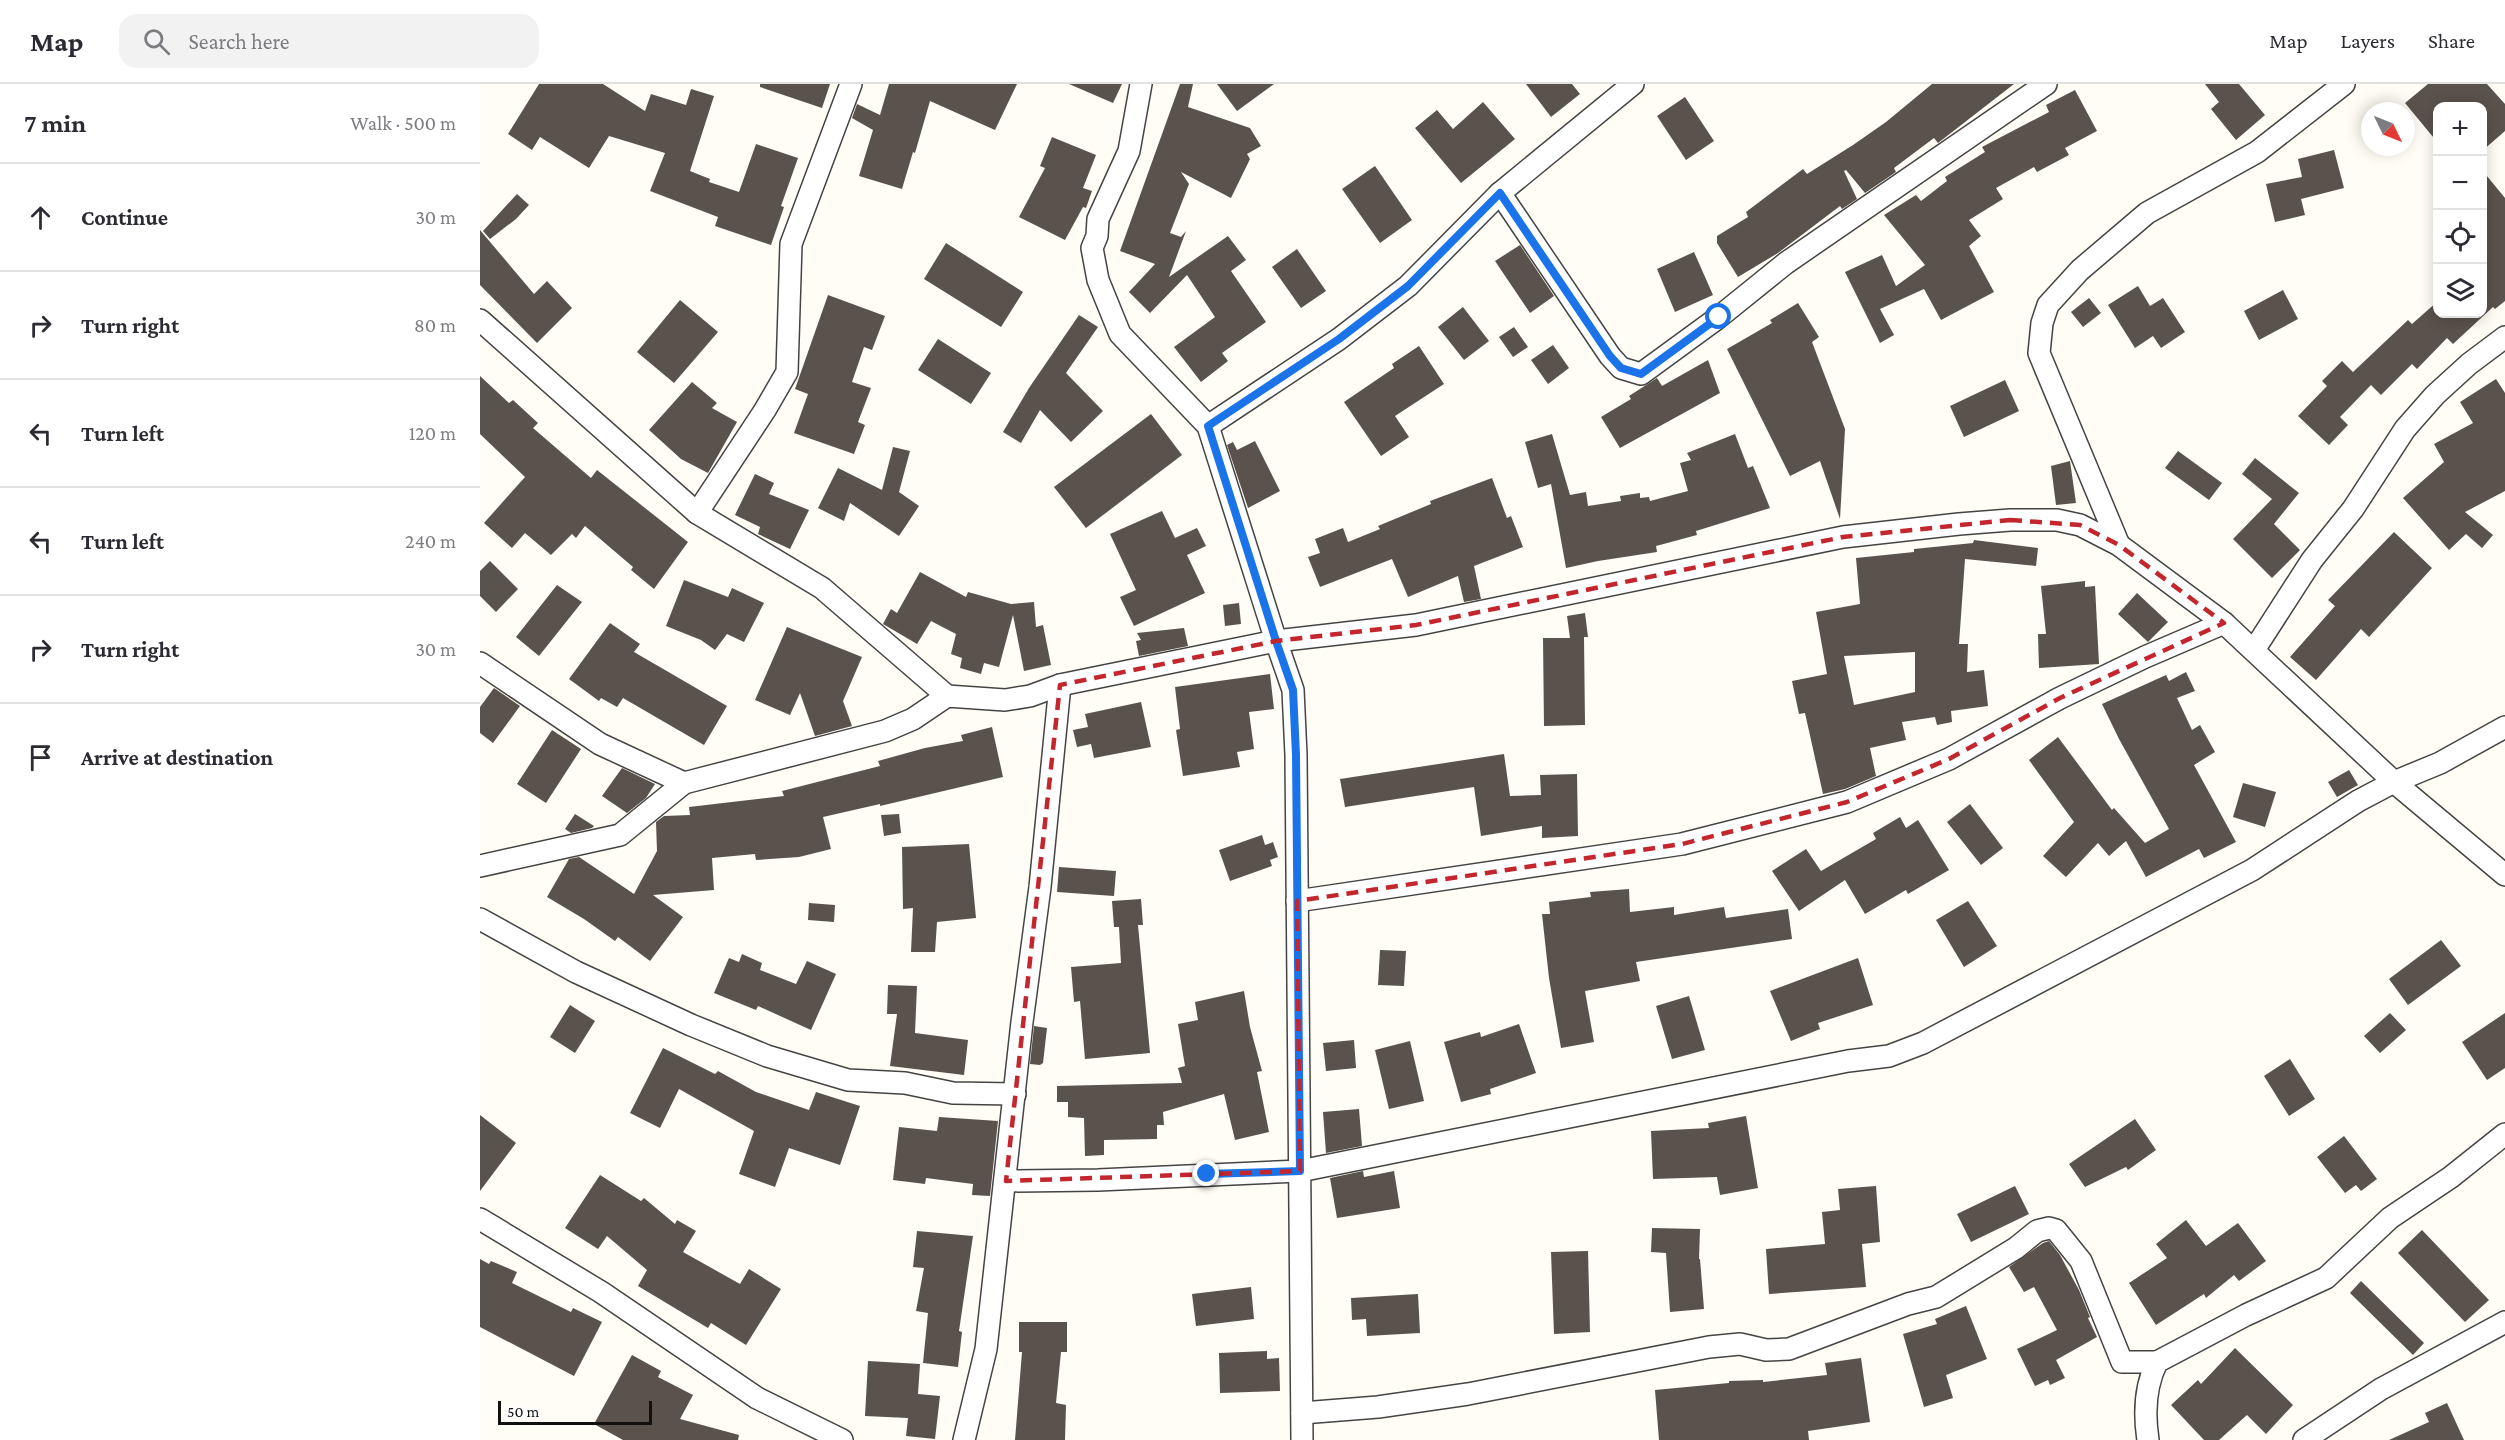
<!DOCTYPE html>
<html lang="en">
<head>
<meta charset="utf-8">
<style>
	:root { --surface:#fff; --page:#f2f2f3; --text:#2b2b33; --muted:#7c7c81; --line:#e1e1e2 }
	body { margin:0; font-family:"Crimson Pro",serif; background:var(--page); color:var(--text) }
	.controls { position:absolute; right:18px; top:18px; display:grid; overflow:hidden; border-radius:12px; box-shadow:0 3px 15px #0003 }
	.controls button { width:54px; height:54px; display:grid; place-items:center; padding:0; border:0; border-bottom:2px solid var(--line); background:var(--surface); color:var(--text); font:30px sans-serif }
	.compass { position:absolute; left:1881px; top:18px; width:54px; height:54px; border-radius:50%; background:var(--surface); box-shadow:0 3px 15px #0003; rotate:133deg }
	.scale { position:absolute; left:18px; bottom:15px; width:154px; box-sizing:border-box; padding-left:6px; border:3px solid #111; border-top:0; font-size:16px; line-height:21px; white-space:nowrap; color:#111; -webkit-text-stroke:4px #fff; paint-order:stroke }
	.stop { position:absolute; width:18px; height:18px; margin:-14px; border:4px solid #1a73e8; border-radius:50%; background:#fff }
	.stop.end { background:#1a73e8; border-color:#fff; box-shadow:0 2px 6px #0008 }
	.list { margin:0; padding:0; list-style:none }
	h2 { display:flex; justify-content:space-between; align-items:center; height:78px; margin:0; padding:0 24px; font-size:26px }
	h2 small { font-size:20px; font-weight:400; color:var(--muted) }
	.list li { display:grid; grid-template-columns:39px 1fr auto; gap:18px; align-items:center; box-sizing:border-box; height:108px; padding:0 24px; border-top:2px solid var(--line) }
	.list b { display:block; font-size:22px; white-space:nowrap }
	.list em { font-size:20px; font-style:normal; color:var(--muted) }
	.icon { flex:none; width:33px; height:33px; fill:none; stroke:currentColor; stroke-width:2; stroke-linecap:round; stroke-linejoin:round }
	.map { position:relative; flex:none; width:2025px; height:1356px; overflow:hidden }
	header { display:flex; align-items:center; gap:36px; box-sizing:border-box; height:84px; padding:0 30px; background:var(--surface); border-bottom:2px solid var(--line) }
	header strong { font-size:28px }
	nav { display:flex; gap:33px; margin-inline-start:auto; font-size:21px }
	.search { width:420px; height:54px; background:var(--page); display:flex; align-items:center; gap:15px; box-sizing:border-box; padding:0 21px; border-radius:18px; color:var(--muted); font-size:22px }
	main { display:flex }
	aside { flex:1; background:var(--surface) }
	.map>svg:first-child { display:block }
</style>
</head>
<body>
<header>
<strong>Map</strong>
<div class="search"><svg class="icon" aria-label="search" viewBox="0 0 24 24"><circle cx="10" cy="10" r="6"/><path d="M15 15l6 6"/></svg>Search here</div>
<nav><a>Map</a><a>Layers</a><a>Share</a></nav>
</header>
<main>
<aside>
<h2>7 min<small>Walk · 500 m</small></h2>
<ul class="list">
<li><svg class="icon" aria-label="ahead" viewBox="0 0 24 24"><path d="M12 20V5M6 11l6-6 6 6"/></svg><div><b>Continue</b></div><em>30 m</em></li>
<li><svg class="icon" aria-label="right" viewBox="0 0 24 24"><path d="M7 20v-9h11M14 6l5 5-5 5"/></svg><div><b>Turn right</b></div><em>80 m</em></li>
<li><svg class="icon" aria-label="left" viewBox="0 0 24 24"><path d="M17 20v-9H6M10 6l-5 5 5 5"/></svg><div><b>Turn left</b></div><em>120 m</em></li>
<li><svg class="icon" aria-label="left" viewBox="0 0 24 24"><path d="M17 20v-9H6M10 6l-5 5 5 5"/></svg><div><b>Turn left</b></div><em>240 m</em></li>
<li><svg class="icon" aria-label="right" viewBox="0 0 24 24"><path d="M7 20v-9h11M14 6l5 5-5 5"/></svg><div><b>Turn right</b></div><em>30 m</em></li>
<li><svg class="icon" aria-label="arrive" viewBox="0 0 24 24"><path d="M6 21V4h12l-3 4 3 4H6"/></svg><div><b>Arrive at destination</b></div></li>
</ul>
</aside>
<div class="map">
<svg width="2025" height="1356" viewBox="0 0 2025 1356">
	<rect width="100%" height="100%" fill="#fffdf5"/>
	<g fill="#5a524d" fill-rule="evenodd">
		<path d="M59,0H123L165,27L171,10L206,21L211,5L234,12L210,87L230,95L229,98L259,108L276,60L318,74L301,122L304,123L291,161L235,142L238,133L170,107L185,69L129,52L109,84L60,53L52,66L28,50Z"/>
		<path d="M280,0H350L342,24L280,3Z"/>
		<path d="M409,0H537L515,46L450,17L435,69L433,68L422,105L379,92L393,46L372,34L377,20L400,31Z"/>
		<path d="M589,0H642L633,19Z"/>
		<path d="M700,0H713L708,23L770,44L781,62L767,70L770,75L751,114L701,88L709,100L690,149L701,153L706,147L689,193L748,152L766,176L751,187L786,238L742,269L748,277L721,298L694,263L735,233L707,191L670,229L649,208L675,180L640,167Z"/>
		<path d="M737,0H794L757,27Z"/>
		<path d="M1046,0H1092L1100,10L1071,33Z"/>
		<path d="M1452,0H1534L1458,59L1454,54L1414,84L1416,88L1385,109L1366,86L1364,87L1377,115L1362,125L1360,122L1298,169L1258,193L1237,159V152L1268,133L1266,128L1323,85L1327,90L1373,61L1406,38Z"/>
		<path d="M1725,0H1759L1785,31L1756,56L1731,25L1739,18Z"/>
		<path d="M1948,0H2007L2025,20V47L2002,67V22H1958V59L1925,19Z"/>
		<path d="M1595,6L1617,47L1585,64L1589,71L1557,88L1554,83L1516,104L1523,115L1489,136L1501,152L1489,162L1514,208L1461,236L1444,205L1400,225L1414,251L1400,259L1365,188L1402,171L1416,202L1445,181L1404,131L1436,111L1441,117L1467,97L1465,93L1505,68L1502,63L1569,28L1566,21Z"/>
		<path d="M1205,13L1234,57L1206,76L1177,32Z"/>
		<path d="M1003,18L1035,55L981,99L935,44L957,26L973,45Z"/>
		<path d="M572,53L616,71L603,104L612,107L606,124L603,123L585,156L539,133L565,84L560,82Z"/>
		<path d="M1854,66L1864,104L1821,115L1825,131L1795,138L1786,100L1822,93L1818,75Z"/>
		<path d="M895,82L932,136L900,159L862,105Z"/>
		<path d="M2002,86L2025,114V217L2015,225L2013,223L1973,260L1967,254L1937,285L1932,280L1901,311L1891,301L1860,333L1868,341L1849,361L1818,332L1847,302L1842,297L1862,277L1873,288L1928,236L1932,240L1958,217V230H2002Z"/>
		<path d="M37,110L49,121L36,135L10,155L3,147Z"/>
		<path d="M0,146L54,210L67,197L92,224L57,259L0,201Z"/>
		<path d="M466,159L543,208L521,243L444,195Z"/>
		<path d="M1040,161L1074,212L1050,229L1015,177Z"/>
		<path d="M817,165L846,207L821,224L792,183Z"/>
		<path d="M1214,168L1233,211L1195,228L1177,185Z"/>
		<path d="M1658,202L1670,222L1683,214L1705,248L1681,264L1673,252L1655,264L1628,221Z"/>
		<path d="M1803,206L1818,235L1779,256L1764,227Z"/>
		<path d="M348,211L405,232L392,266L384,263L372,298L391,304L378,338L385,341L374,370L314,349L328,310L315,305Z"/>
		<path d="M1609,214L1621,229L1603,243L1591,228Z"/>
		<path d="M200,216L238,248L194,299L157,268Z"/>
		<path d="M1318,219L1339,253L1332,258L1365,345L1360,435L1340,377L1310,392L1247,265L1292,239L1290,236Z"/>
		<path d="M983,223L1009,257L984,276L958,243Z"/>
		<path d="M599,231L618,243L586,289L623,327L591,358L560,326L541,359L523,348L549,304Z"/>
		<path d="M1034,243L1048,263L1033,273L1019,253Z"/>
		<path d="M458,255L511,289L491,320L438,286Z"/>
		<path d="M1073,261L1089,284L1068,300L1051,276Z"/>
		<path d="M939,262L964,300L915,332L929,353L901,372L864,318L914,284L912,280Z"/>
		<path d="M1228,276L1240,309L1140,364L1121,333L1151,315L1149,312L1177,294L1182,302Z"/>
		<path d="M0,292L29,319L33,316L58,339L53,344L111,394L117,386L208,458L174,505L151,486L153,483L105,442L96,454L92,450L71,471L45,449L32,464L4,439L45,393L0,350Z"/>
		<path d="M2016,295L2025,309V407L1985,428L2013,451L2002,464L1986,450L1969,466L1923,414L1964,378L1954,360L1993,339L1980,318Z"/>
		<path d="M1525,296L1539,327L1484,353L1470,322Z"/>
		<path d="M212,298L237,319L232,324L257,338L228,389L201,375L169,346Z"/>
		<path d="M671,330L702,371L606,444L574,403Z"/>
		<path d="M1072,350L1090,411L1106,408L1108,422L1141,417L1140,412L1160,409V414L1169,413L1170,417L1208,407L1200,379L1211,376L1207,369L1255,350L1268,384L1273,382L1290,424L1216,447L1217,451L1176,462L1177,468L1118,477L1086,484L1071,400L1058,404L1045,358Z"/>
		<path d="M775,357L800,407L768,424L747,361L753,358L757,366Z"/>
		<path d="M413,363L430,367L419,408L439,422L419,452L370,419L364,437L338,424L358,384L402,406Z"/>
		<path d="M1698,367L1742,399L1729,416L1685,384Z"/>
		<path d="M1775,374L1819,409L1794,440L1820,466L1792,494L1753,455L1792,415L1762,390Z"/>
		<path d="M1590,377L1596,419L1576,421L1571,382Z"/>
		<path d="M275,390L294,399L289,410L329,426L310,465L278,450L280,443L255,431Z"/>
		<path d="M1012,394L1027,434L1031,432L1043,463L994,482L1001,515L984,518L978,492L928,513L912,475L840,503L828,473L840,469L835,455L863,444L868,458L900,445L898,442L951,420L950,417Z"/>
		<path d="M682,427L695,454L717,444L726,462L707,471L725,509L654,542L640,513L656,506L630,450Z"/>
		<path d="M1914,448L1952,484L1889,553L1881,545L1836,596L1810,573L1855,522L1848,516Z"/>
		<path d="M1494,456L1558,464L1556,482L1485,475L1479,560H1488L1487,588L1504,586L1508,622L1471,627L1472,638L1457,641L1455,633L1422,638L1426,656L1390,664L1396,692L1365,705L1343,710L1325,629L1319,630L1312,597L1347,590L1336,528L1380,520L1376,474L1434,468V465L1493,459ZM1435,568V608L1374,621L1364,572Z"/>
		<path d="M10,477L38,505L16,528L0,512V487Z"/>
		<path d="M440,488L486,513L488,508L531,520L554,518L556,543L563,541L571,581L544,587L533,531L519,583L504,579L501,590L480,584L482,574L471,570L476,550L451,537L437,560L403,540L411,525L417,529Z"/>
		<path d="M204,496L248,513L252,504L284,519L264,558L247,550L235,566L221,556L186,542Z"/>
		<path d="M1605,497V503L1615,502L1619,580L1559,584L1558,550H1566L1561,502Z"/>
		<path d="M77,501L102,518L59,572L36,553Z"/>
		<path d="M1657,509L1688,538L1668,558L1638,530Z"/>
		<path d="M759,519L761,540L745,542L743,521Z"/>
		<path d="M1105,529L1108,553H1104L1105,641L1064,642L1063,554H1090L1087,532Z"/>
		<path d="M130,539L160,560L154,568L247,622L224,661L143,614L137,623L121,614L119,617L89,595Z"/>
		<path d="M307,543L382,573L363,617L372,642L335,652L320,609L310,631L275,616Z"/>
		<path d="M704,544L708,562L659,572L656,557L661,556L657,549Z"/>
		<path d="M1706,588L1715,607L1697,614L1712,646L1720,641L1735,668L1714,681L1756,758L1724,774L1719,765L1666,793L1646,757L1629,772L1618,759L1586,793L1563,772L1594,738L1549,676L1578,653L1632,726L1634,724L1665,759L1689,745L1639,655L1622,620L1686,591L1689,597Z"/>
		<path d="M790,590L794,625L769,628L774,665L757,668L760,683L703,692L696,646L700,645L695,603Z"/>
		<path d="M14,604L40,622L13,659L0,649V623Z"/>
		<path d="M661,618L671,663L614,674L611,660L597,663L593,646L608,643L605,630Z"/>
		<path d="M512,643L523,693L400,722V720L343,733L351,765L319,773L276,776L275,770L232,774L234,806L173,811L203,833L170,877L138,853L135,857L104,835L67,813L89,775L99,773L154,810L177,767L176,738L184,732L210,731L209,723L304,712L302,707L400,682L398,677L445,664L483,657L481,651Z"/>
		<path d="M72,646L101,665L66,719L37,700Z"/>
		<path d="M1024,670L1030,712L1061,711L1060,691L1097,690L1098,752L1062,754V742L1001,752L994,703L865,723L860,695Z"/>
		<path d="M142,684L175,700L166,714L147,729L122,712Z"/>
		<path d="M1869,686L1878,701L1857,713L1848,698Z"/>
		<path d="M1763,699L1796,708L1785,743L1753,733Z"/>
		<path d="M1490,720L1523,764L1501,781L1467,738Z"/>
		<path d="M95,730L114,742L112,744L91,749L85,745Z"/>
		<path d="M419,730L421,749L404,752L401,731Z"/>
		<path d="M1420,733L1426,744L1438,736L1469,786L1428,810L1426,806L1385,830L1365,796L1319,827L1292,787L1326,765L1341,787L1396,755L1393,749Z"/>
		<path d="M782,751L785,761L793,758L798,773L790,776L792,782L750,797L739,766Z"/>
		<path d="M489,760L496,834L457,838L455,868H431L433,824L423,825L422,763Z"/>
		<path d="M579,783L636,787L634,812L577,808Z"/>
		<path d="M1149,805L1150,828L1194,823V831L1244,823L1246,834L1308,825L1312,855L1156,878L1160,897L1105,907L1114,958L1081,964L1069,894L1062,830H1070L1069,818L1111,813L1110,808Z"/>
		<path d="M661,815L663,841H658L670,969L605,975L600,917L594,918L591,883L641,879L639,843H634L632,817Z"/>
		<path d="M1488,817L1517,862L1484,883L1456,836Z"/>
		<path d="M329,819L355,821L354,838L328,836Z"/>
		<path d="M1961,856L1981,882L1928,921L1909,895Z"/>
		<path d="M900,866L926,867L924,902L898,901Z"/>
		<path d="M262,870L282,879L280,886L316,900L327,877L356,890L331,946L278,922L276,926L234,909L249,874L259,878Z"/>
		<path d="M1378,874L1393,921L1338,939L1340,945L1311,957L1290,907Z"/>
		<path d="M408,901L437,902L435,949L488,956L484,991L410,982L417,930H407Z"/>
		<path d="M764,907L770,943L782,987L777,988L789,1048L755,1056L744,1010L683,1028L684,1041H677V1055L624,1056V1071L605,1072L604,1034L588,1033V1018H577V1002L702,999L698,984L705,982L698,940L718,936L715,918Z"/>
		<path d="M1209,912L1225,966L1192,975L1176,922Z"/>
		<path d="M90,921L115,937L95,969L70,953Z"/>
		<path d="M1910,929L1926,946L1900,969L1884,952Z"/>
		<path d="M2025,929V984L2007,996L1982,958Z"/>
		<path d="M1039,940L1056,989L1010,1005L1011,1010L981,1018L964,958L1000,948L1001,953Z"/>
		<path d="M554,942L567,944L563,979L560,981L550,980Z"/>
		<path d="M874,956L876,984L846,987L843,959Z"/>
		<path d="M930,957L944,1017L909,1025L895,966Z"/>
		<path d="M183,964L235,990L238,987L276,1008L329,1026L336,1008L380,1022L360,1081L309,1064L295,1103L259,1090L274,1047L199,1005L180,1044L150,1029Z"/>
		<path d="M1810,975L1835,1015L1809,1032L1784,992Z"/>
		<path d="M879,1025L882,1062L846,1069L843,1028Z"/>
		<path d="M0,1031L36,1059L0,1107Z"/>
		<path d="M1266,1032L1278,1104L1240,1111L1237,1093L1173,1095L1171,1047L1229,1044L1228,1039Z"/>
		<path d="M459,1033L518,1037L510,1112L492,1111L493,1100L446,1094L445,1100L413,1096L419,1043L457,1047Z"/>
		<path d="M1655,1035L1676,1066L1648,1086L1646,1083L1605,1103L1589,1080Z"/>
		<path d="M1864,1052L1897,1095L1881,1107L1876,1101L1865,1109L1837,1073Z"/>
		<path d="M883,1087L884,1093L914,1087L920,1124L857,1134L850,1094Z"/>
		<path d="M120,1091L161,1117L164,1114L195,1140L197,1136L216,1147L203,1168L260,1200L269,1185L301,1205L266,1261L231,1239L228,1244L158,1202L167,1186L127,1152L118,1165L85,1144Z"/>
		<path d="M1396,1102L1400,1158L1382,1160L1386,1203L1289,1210L1286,1165L1345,1160L1342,1128L1360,1126L1358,1105Z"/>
		<path d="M1535,1102L1549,1130L1491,1158L1477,1130Z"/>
		<path d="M1706,1136L1726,1162L1758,1139L1786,1177L1759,1197L1754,1191L1726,1214L1724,1210L1676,1241L1649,1199L1687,1174L1676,1160Z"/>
		<path d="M1172,1144L1220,1145L1219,1175H1220L1224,1225L1190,1228L1186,1169L1171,1168Z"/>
		<path d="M1942,1146L2009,1216L1985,1238L1918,1169Z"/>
		<path d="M437,1147L493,1152L479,1247L482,1248L478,1283L443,1279L448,1229L436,1227L444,1184L433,1183Z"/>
		<path d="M1569,1157L1580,1171L1599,1206L1610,1233L1608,1234L1617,1253L1576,1276L1585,1294L1570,1301L1568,1296L1555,1302L1537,1265L1577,1246L1554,1203L1544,1208L1529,1183L1563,1159Z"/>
		<path d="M1108,1167L1110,1248L1074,1250L1071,1168Z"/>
		<path d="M0,1175L9,1180L11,1177L37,1188L32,1199L91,1228L93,1224L122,1238L94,1292L0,1243Z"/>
		<path d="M1881,1197L1944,1259L1933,1271L1870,1209Z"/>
		<path d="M771,1203L774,1235L716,1242L712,1210Z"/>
		<path d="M938,1210L940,1249L887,1252L886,1235L872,1236L871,1214Z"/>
		<path d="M1486,1222L1507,1275L1466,1291L1473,1314L1444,1323L1423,1250L1457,1240L1455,1235Z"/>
		<path d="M539,1238H587V1268H581L576,1319L586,1321L585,1356H535L542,1268H539Z"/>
		<path d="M1755,1264L1813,1321L1786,1350L1767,1331L1739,1356H1724L1691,1321L1718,1296L1721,1300Z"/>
		<path d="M787,1267V1275L799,1274L800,1307L740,1309L739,1269Z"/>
		<path d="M152,1271L181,1287L178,1293L213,1311L200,1335L259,1351L258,1356H143L114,1340Z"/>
		<path d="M1381,1274L1390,1338L1328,1347L1329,1356H1179L1175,1306L1249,1299V1297L1283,1296V1298L1347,1291L1345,1279Z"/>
		<path d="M388,1277L440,1280L438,1310L460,1312L455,1355L426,1352L428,1334L385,1332Z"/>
		<path d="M1967,1319L1984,1356H1909L1949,1338L1945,1329Z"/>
	</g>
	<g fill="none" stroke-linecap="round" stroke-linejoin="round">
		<defs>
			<g id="minor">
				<path d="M661,0L649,67L618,135L617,152L612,164L618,196L640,250L728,342L796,557L813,606L816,671L822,1356"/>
				<path d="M1020,109L1130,272L1141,284L1161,290L1239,233L1306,179L1566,0"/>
				<path d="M0,236L217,429L342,504L467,612"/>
				<path d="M728,342L859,255L928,202L1020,109L1153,0"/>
				<path d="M217,429L285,326L307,288L311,160L371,0"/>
				<path d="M1639,461L1559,269L1562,239L1568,221L1600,186L1667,129L1777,68L1864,0"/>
				<path d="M1774,566L1832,476L1873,425L1925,345L1955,311L1989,280L2025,253"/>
				<path d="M0,579L120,660L204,699"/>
				<path d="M0,782L140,751L204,699L405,647L433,635L467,612L525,616L550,612L580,601L796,557L936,541L1363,453L1479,440L1530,436H1577L1600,441L1639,461L1744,539L1914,698L2025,791"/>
				<path d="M817,817L1202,760L1367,718L1469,675L1580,614L1665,573L1744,539"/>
				<path d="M0,835L96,888L211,941L287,972L368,996L425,999L473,1009L535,1010"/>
				<path d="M526,1097L618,1096L820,1087L1368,977L1409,972L1443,959L1772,786L1878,717L1914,698L1960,679L2025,643"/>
				<path d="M0,1135L121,1208L277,1314L362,1356"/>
				<path d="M822,1329L898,1323L988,1310L1229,1263L1260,1260L1286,1266L1309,1265L1428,1220L1456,1213L1536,1164L1557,1147L1569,1144L1576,1146L1601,1177L1642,1278H1677"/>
				<path d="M484,1356L506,1265L542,938L560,803L580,601"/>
				<path d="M1668,1356C1664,1330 1665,1302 1677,1278L1766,1231L1846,1194L1910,1134L1971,1093L2025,1050"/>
				<path d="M1824,1356L1901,1305L2025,1238"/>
			</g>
		</defs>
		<use href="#minor" stroke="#444" stroke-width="24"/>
		<use href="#minor" stroke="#fff" stroke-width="21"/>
	</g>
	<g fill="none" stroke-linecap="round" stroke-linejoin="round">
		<path stroke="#1a73e8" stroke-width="8" d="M727,1090L820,1087L816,671L813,606L796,557L728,342L859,255L928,202L1020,109L1130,272L1141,284L1161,290L1239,233"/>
	</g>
	<path fill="none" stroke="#c4262e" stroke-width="4.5" stroke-dasharray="12 8" stroke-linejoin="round" d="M1530,436L1600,441L1639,461L1744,539L1580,614L1469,675L1367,718L1202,760L817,817L820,1087L526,1097L580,601L796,557L936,541L1363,453Z"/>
</svg>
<div class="controls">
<button>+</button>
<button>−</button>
<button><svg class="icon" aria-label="locate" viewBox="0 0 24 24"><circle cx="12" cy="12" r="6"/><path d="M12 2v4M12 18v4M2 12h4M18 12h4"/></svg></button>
<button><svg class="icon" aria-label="layers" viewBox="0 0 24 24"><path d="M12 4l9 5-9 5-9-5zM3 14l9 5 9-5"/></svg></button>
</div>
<svg class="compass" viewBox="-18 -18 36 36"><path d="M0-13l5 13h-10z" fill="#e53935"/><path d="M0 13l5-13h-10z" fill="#7c7c81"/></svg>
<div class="scale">50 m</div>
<div class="stop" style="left:1239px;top:233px"></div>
<div class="stop end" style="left:727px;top:1090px"></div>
</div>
</main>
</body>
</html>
